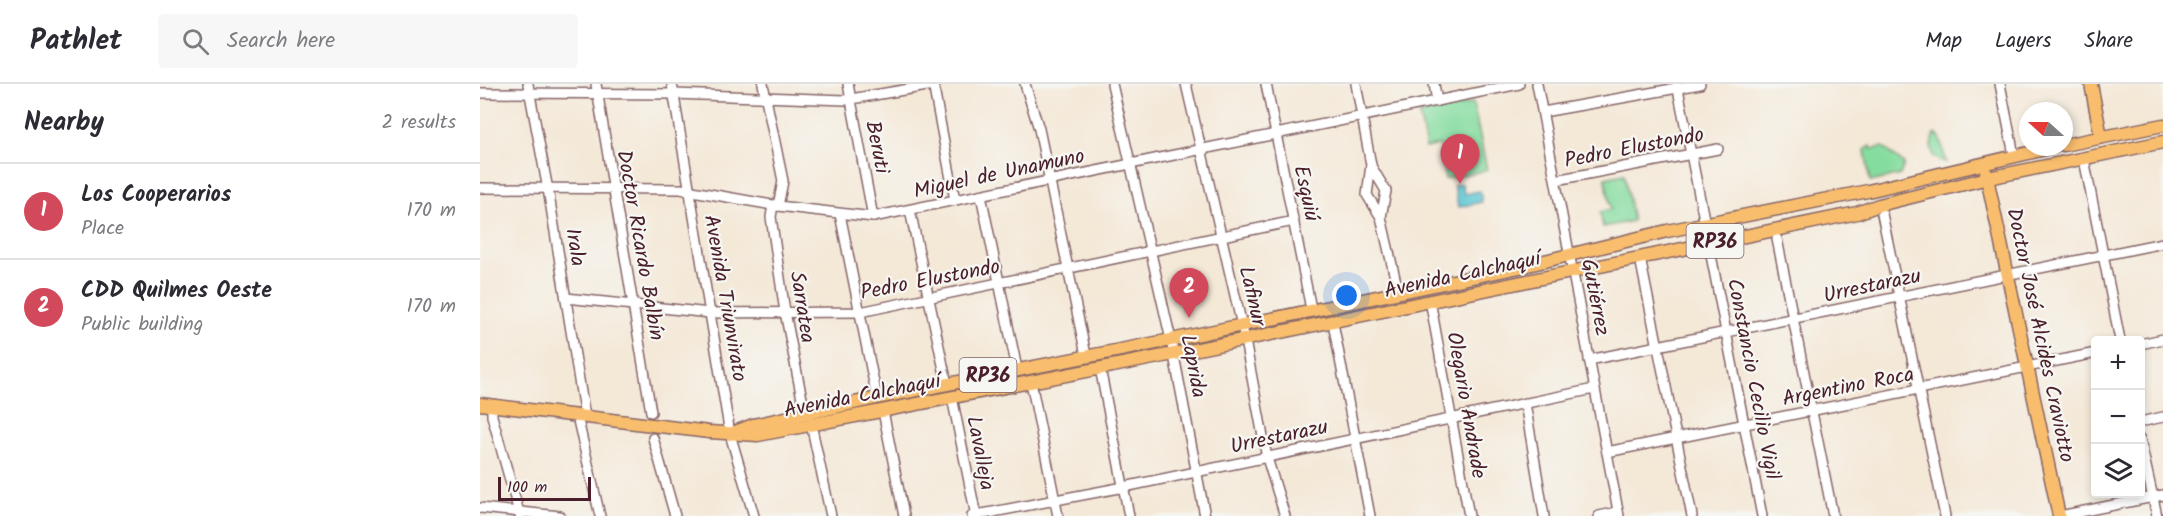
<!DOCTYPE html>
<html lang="en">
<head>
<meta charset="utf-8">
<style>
	:root { --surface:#fff; --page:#f7f7f7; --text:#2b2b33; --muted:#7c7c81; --line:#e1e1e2; --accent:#d1495b }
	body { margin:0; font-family:Kalam,sans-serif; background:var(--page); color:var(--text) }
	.controls { position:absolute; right:18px; bottom:18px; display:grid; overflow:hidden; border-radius:6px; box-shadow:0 3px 9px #0003 }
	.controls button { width:54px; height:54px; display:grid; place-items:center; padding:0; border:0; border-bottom:2px solid var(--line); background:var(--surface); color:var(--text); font:30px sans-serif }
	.compass { position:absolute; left:1539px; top:18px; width:54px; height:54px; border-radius:50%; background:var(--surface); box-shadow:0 3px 9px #0003; rotate:291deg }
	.scale { position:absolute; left:18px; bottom:15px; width:93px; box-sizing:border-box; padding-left:6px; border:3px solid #4a1f2b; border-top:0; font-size:16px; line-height:21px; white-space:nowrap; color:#4a1f2b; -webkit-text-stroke:4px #f6f6f2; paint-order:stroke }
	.you { position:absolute; left:867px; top:212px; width:21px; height:21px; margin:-15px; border:4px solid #fff; border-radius:50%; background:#1a73e8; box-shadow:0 0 0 9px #1a73e833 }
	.badge { display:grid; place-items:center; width:39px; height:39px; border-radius:50%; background:var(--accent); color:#fff; font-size:20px; font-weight:700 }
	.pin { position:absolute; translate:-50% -50px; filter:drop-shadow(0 2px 3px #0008) }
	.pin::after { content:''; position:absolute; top:32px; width:21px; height:18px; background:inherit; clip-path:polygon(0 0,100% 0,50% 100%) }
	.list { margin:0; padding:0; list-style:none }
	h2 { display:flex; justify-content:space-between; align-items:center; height:78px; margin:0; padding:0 24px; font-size:26px }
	h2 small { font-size:20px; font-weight:400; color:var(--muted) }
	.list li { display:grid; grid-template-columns:39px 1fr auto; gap:18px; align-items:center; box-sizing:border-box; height:96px; padding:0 24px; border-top:2px solid var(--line) }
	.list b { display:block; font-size:22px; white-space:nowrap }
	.list p { margin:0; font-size:20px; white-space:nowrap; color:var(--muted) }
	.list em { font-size:20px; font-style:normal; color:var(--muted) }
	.icon { flex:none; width:33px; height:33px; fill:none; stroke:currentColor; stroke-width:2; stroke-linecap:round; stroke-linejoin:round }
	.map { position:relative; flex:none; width:1683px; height:432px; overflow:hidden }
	header { display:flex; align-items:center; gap:36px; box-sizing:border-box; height:84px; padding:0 30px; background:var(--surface); border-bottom:2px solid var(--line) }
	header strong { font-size:28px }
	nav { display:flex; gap:33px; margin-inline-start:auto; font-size:21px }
	.search { width:420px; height:54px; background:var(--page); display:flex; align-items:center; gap:15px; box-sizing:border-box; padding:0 21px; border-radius:6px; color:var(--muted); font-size:22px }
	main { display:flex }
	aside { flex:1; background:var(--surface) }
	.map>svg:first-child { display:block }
</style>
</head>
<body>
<header>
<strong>Pathlet</strong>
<div class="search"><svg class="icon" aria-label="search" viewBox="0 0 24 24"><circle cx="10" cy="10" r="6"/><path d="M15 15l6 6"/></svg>Search here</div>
<nav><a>Map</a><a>Layers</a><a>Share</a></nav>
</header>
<main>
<aside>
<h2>Nearby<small>2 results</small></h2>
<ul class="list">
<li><span class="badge">1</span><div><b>Los Cooperarios</b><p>Place</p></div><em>170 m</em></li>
<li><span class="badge">2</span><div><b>CDD Quilmes Oeste</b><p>Public building</p></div><em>170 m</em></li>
</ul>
</aside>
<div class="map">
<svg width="1683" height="432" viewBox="0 0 1683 432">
	<rect width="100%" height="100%" fill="#f6f6f2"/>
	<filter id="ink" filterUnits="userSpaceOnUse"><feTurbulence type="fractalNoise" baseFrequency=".0167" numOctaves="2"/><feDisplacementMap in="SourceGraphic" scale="12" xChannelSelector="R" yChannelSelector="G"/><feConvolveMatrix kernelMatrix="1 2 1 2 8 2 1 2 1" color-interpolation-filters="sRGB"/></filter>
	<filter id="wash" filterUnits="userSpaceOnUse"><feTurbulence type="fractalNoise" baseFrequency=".008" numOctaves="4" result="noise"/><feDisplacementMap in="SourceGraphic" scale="24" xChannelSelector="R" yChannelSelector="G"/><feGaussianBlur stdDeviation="1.35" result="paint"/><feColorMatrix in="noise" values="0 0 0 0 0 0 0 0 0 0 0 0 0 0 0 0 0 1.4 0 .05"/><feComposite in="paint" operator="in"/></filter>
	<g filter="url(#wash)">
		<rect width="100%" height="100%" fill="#f4e8d7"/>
		<g fill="#85dc9f" stroke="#687e65" stroke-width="1.5">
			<path d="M993,19L1007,86L965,95L959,61L946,64L939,30Z"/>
			<path d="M1455,50L1460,53L1466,78L1454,74L1451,61Z"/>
			<path d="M1391,62L1392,65L1403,63L1424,80L1420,91L1390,98L1385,66Z"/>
			<path d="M1144,90L1153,137L1123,143L1120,128L1131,125L1125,94Z"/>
		</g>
		<path fill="#5bc7d4" stroke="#527380" stroke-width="1.5" d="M982,100L984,110L1000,107L1002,118L978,123L974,101Z"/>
	</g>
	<g filter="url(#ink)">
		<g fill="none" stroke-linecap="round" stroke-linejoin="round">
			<defs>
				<g id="minor">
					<path d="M48,0L69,111L105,333"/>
					<path d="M116,0L171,328"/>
					<path d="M192,0L250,350L274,432"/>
					<path d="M283,0L303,97L298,122"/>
					<path d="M368,0L393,133"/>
					<path d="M453,0L475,116"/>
					<path d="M545,0L559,45L606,271"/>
					<path d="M632,0L691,256L725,432"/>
					<path d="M706,0L763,246L787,374L805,432"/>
					<path d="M786,0L831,225"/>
					<path d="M876,0L891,81L887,111L901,133"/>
					<path d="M954,0L957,17"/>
					<path d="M1057,0L1139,432"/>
					<path d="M1197,0L1225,140"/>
					<path d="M1520,0L1534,71"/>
					<path d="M0,9L194,10L365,16L453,1"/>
					<path d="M1063,28L1220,0"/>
					<path d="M1604,75L1640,256"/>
					<path d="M891,82L906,107L901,133L918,207"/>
					<path d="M1076,96L1238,65"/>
					<path d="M0,104L201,105L298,122L393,133L1039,0"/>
					<path d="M501,111L537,285"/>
					<path d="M293,121L291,133L305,228L325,330"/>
					<path d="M430,126L467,300"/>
					<path d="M360,130L397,314"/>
					<path d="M1402,130L1465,432"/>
					<path d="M1297,155L1353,432"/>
					<path d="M1230,166L1282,432"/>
					<path d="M1160,174L1212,432"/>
					<path d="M86,214L230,229L380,228L814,137"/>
					<path d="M950,216L989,432"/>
					<path d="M854,244L890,432"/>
					<path d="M1660,260L1683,255"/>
					<path d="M1109,276L1683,159"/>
					<path d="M620,284L649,432"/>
					<path d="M551,298L578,432"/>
					<path d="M472,313L496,432"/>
					<path d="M1045,319L1064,432"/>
					<path d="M12,321V332L40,432"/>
					<path d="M403,327L424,432"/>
					<path d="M97,332L120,432"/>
					<path d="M1660,338L1683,333"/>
					<path d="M331,340L351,432"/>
					<path d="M173,354L195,432"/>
					<path d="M1660,355L1677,432"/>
					<path d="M1127,368L1616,269"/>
					<path d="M0,424L80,432"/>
					<path d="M492,432L644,403L1114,305"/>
					<path d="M1119,432L1138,428"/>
					<path d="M1580,432L1683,411"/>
				</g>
				<g id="major">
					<path d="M1611,0L1621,53"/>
					<path d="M1584,61L1683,41"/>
					<path d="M1506,89L1579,432"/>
					<path d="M0,320L229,348L278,351L694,270L1377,129L1399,121L1508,94L1683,58"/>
					<path d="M250,350L273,341L397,314L691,256L1040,183L1187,147L1388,107L1574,63"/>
				</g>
			</defs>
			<use href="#minor" stroke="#866567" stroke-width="12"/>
			<use href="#major" stroke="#866567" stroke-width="15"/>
			<use href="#minor" stroke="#fff" stroke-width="9"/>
			<use href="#major" stroke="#f9be6d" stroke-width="12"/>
		</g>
	</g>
	<g text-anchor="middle" stroke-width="4.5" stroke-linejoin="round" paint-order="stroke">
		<g fill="#f6f6f2" stroke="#7e6067" stroke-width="1.5">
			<rect x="1206.5" y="140" width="57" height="34" rx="4.5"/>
			<rect x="479.5" y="274" width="57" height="34" rx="4.5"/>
		</g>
		<g font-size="20" font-weight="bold" fill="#4a1f2b">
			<text x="1235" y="164">RP36</text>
			<text x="508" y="298">RP36</text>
		</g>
		<g font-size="21" fill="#4a1f2b" stroke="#f6f6f2">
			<text transform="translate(398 63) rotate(79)" y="7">Beruti</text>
			<text transform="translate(1154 63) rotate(-11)" y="7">Pedro Elustondo</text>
			<text transform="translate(519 89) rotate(-12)" y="7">Miguel de Unamuno</text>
			<text transform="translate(827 109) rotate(78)" y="7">Esquiú</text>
			<text transform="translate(161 161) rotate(80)" y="7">Doctor Ricardo Balbín</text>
			<text transform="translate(96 163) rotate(81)" y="7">Irala</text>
			<text transform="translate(982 190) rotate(-12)" y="7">Avenida Calchaquí</text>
			<text transform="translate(450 195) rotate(-11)" y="7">Pedro Elustondo</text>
			<text transform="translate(1392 201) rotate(-12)" y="7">Urrestarazu</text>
			<text transform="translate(773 212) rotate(77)" y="7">Lafinur</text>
			<text transform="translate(1116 213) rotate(79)" y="7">Gutiérrez</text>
			<text transform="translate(246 214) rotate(80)" y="7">Avenida Triunvirato</text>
			<text transform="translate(323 223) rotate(81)" y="7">Sarratea</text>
			<text transform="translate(1561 251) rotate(78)" y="7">Doctor José Alcides Craviotto</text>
			<text transform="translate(714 282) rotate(79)" y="7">Laprida</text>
			<text transform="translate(1274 295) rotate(79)" y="7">Constancio Cecilio Vigil</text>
			<text transform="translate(1368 302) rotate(-11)" y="7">Argentino Roca</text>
			<text transform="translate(382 311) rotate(-11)" y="7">Avenida Calchaquí</text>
			<text transform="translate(987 321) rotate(80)" y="7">Olegario Andrade</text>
			<text transform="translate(799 352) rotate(-12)" y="7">Urrestarazu</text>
			<text transform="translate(501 369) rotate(79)" y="7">Lavalleja</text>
		</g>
	</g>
</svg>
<div class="controls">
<button>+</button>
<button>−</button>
<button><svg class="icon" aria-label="layers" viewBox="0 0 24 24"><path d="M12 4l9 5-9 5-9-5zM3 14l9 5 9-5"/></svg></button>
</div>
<svg class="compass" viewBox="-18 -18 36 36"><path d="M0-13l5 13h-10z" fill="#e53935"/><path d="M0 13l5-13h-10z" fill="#7c7c81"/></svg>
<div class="scale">100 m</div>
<div class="you"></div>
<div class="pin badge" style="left:980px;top:100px">1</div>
<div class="pin badge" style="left:709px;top:234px">2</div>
</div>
</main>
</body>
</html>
